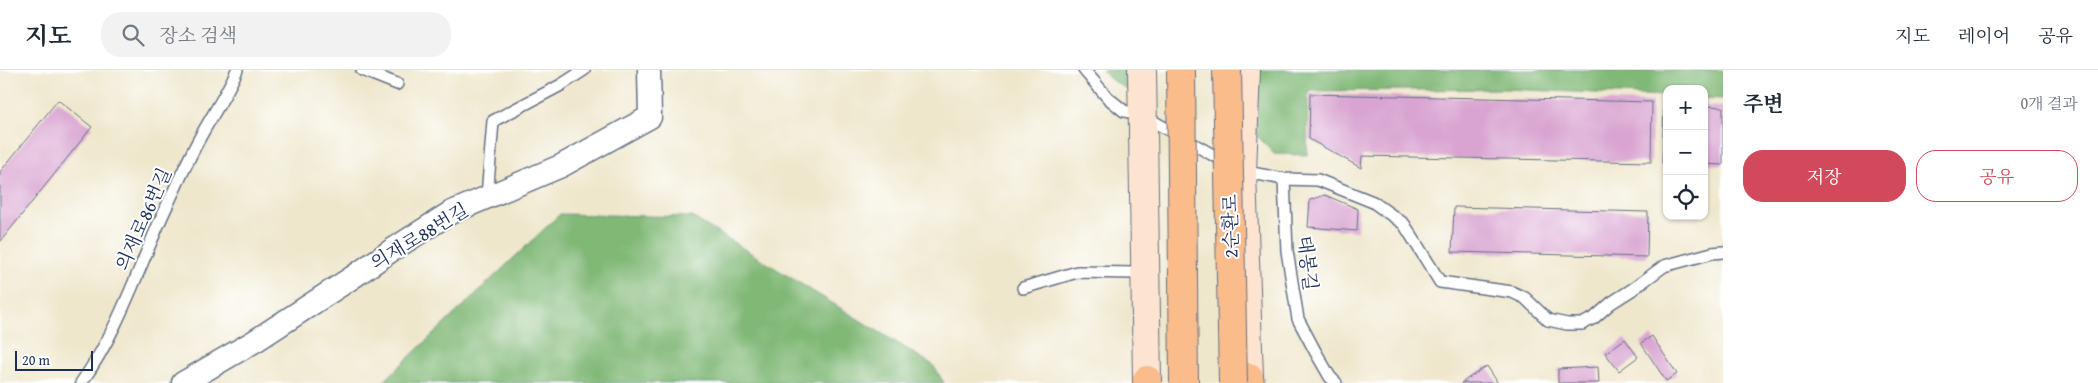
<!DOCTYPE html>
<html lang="ko">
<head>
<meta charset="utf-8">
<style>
	:root { --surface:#fff; --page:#f2f2f3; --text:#1f2937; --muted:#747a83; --line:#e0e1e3; --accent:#d1495b }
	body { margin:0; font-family:"Gentium Book Plus","Noto Serif KR",serif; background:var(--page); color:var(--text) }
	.controls { position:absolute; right:15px; top:15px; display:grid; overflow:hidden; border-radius:10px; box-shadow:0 1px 4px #0004 }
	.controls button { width:45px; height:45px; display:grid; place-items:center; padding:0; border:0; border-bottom:1px solid var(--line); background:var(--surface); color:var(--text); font:25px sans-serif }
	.scale { position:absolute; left:15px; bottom:12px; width:78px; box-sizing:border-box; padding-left:5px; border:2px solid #1b2f5e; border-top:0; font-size:14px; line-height:18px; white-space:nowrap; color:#1b2f5e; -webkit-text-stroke:4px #fff; paint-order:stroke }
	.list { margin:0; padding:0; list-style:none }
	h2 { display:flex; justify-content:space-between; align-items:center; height:65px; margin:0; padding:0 20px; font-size:21px }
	h2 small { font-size:16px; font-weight:400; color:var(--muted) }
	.actions { display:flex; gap:10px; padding:15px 20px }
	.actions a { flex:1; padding:11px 0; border:1px solid var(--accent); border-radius:20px; text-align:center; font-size:18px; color:var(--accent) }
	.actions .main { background:var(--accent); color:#fff }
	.icon { flex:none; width:28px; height:28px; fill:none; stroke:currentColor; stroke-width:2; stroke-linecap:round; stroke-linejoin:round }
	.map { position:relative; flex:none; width:1723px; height:313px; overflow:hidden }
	header { display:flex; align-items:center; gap:30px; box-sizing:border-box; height:70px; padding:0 25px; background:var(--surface); border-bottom:1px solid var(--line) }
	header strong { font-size:24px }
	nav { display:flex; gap:28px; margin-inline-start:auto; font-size:18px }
	.search { width:350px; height:45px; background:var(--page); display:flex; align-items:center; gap:12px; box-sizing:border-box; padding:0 18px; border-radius:20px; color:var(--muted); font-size:19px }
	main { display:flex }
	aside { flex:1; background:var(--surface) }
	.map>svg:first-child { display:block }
</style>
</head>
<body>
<header>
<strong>지도</strong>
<div class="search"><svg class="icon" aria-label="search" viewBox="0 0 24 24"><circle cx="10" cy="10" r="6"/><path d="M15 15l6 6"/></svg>장소 검색</div>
<nav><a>지도</a><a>레이어</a><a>공유</a></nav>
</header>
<main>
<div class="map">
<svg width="1723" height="313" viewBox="0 0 1723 313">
	<rect width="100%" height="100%" fill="#fff"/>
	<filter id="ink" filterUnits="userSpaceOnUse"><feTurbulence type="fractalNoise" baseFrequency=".02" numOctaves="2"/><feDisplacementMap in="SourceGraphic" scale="10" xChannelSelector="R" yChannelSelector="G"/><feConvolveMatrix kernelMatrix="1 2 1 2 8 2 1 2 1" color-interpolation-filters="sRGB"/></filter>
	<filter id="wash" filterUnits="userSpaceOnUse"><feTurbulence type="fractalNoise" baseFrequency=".0096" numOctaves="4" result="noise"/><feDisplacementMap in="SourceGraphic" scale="20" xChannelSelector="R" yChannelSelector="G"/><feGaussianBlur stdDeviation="1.12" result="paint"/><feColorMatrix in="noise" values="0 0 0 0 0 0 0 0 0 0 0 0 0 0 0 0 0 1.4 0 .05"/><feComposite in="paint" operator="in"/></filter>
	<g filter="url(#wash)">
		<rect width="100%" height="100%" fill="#efe7cc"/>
		<g fill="#80b876" stroke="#4e746a">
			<path d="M1102,0H1134V24L1109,8Z"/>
			<path d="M1254,0H1723V29L1704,28V19H1667V26L1504,19L1308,21L1307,85L1274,84L1254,62Z"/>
			<path d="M560,144L692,147L933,295L944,313H382Z"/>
		</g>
		<g id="blocks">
			<g fill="#d9a4d1">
				<path d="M1310,24L1652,32L1651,92L1362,86L1361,98L1309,69Z"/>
				<path d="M58,30L92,57L0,172V102Z"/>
				<path d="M1664,35H1667V93H1662Z"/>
				<path d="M1704,36L1723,37V95L1704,94Z"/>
				<path d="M1325,125L1358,139L1357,161L1308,157L1310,130Z"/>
				<path d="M1454,137L1648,142L1647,187L1452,182Z"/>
				<path d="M1652,266L1677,304L1666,311L1641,273Z"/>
				<path d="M1625,269L1638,287L1619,301L1605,283Z"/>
				<path d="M1487,296L1498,313H1461Z"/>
				<path d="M1598,297L1599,313H1558V299Z"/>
			</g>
		</g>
	</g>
	<g filter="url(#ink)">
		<use href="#blocks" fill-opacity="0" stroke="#656f84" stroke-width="1"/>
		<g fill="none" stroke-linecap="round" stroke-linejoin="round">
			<defs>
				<g id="lane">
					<path d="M362,0L397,14"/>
					<path d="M1084,0L1108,28L1124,41L1142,45L1227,93"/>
					<path d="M1241,101L1284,109L1318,110L1373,132L1404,154L1440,212L1512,222L1525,228L1548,250L1567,254H1582L1594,248L1611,233L1633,219L1664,196L1712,183L1723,182"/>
					<path d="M1284,109L1287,181L1298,249L1315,281L1330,307L1336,313"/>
					<path d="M487,127L493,51L561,15L584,0"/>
					<path d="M1023,218L1077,202L1133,203"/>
					<path d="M81,313C118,262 138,199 164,142C175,119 185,96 197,73C210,48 226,26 237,0"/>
				</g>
				<path id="street" d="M183,313L255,271L353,207L392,180L450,143L561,96L650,47L649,0"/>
				<g id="secondary">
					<path d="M1142,0L1147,310"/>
					<path d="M1246,0L1242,102L1249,307"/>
				</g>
				<g id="highway">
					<path d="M1249,307L1250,313"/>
					<path d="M1147,310V313"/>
				</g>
			</defs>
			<use href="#lane" stroke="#656f84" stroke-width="14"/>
			<use href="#street" stroke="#656f84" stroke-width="25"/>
			<use href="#secondary" stroke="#656f84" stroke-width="30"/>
			<use href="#highway" stroke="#656f84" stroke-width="30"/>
			<use href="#lane" stroke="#fff" stroke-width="11"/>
			<use href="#street" stroke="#fff" stroke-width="22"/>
			<use href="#secondary" stroke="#fde4d1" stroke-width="28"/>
			<use href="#highway" stroke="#fabc8b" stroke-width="28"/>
			<defs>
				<g id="highway-bridge">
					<path d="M1181,0L1184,313"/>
					<path d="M1227,0L1233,313"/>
				</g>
			</defs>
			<use href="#highway-bridge" stroke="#656f84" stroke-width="30" stroke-linecap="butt"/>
			<use href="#highway-bridge" stroke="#fabc8b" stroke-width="28"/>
		</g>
	</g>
	<g text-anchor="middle" stroke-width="4" stroke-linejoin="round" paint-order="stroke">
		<g font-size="19" fill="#1b2f5e" stroke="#fff">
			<text transform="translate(143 149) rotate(-66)" y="7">의재로86번길</text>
			<text transform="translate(1230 156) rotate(-91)" y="7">2순환로</text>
			<text transform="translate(419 166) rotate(-31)" y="7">의재로88번길</text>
			<text transform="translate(1308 193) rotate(83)" y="7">태봉길</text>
		</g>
	</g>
</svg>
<div class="controls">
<button>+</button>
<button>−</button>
<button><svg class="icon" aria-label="locate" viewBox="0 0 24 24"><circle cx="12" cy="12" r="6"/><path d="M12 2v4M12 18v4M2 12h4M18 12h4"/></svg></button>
</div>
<div class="scale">20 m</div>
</div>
<aside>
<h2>주변<small>0개 결과</small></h2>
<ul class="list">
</ul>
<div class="actions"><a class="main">저장</a><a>공유</a></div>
</aside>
</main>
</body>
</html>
